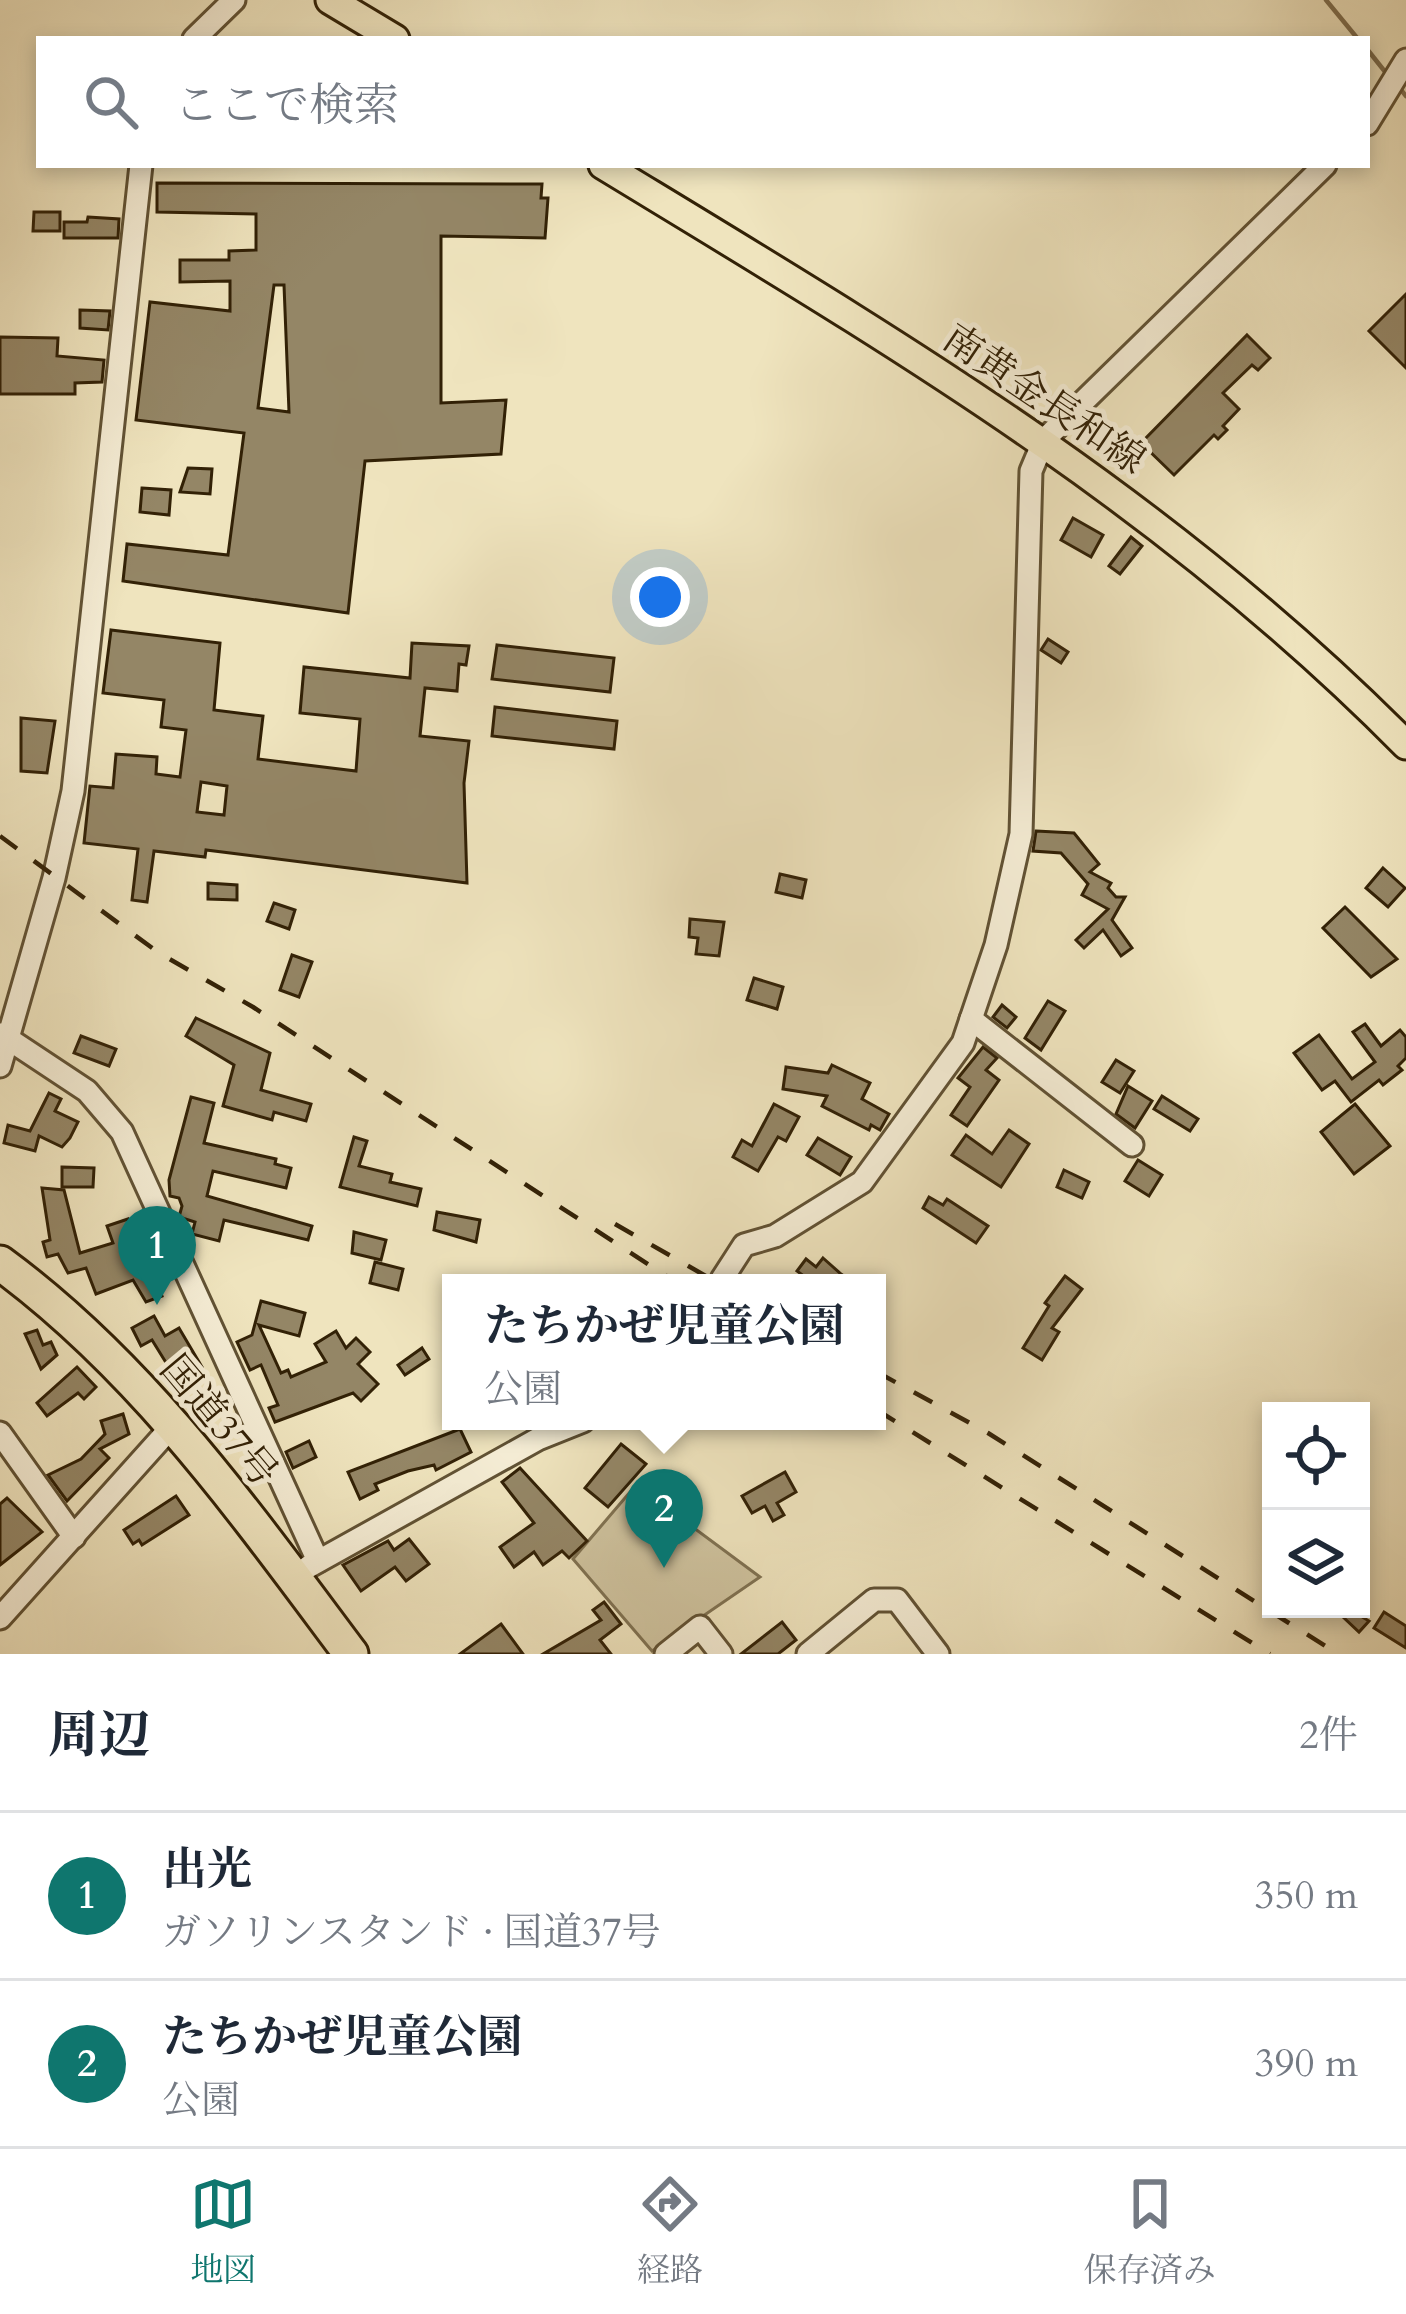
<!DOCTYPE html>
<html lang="ja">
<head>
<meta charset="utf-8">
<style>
	:root { --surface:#fff; --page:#f2f2f3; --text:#1f2937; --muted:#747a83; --line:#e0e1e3; --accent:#0f766e }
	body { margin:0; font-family:Cardo,"Noto Serif JP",serif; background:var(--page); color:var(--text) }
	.controls { position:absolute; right:36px; bottom:36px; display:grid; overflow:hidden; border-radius:0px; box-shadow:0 6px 18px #0003 }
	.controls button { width:108px; height:108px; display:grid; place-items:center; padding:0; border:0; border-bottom:3px solid var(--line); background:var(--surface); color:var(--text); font:60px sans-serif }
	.you { position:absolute; left:660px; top:597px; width:42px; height:42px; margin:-30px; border:9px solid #fff; border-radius:50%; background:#1a73e8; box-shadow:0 0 0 18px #1a73e833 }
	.badge { display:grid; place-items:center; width:78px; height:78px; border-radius:50%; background:var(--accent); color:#fff; font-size:39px; font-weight:700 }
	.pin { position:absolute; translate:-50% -99px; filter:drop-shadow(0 3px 6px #0008) }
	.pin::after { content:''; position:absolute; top:63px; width:42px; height:36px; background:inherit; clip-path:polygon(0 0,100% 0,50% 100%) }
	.popup { position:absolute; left:442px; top:1274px; width:444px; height:156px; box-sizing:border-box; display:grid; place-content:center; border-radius:0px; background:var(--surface); filter:drop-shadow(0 3px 9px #0005); font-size:39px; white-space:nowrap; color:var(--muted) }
	.popup b { font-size:45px; color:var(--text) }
	.popup::after { content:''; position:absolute; left:50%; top:100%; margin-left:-24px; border:24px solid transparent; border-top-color:var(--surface) }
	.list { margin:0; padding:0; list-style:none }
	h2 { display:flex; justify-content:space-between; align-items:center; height:156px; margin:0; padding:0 48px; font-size:51px }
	h2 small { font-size:39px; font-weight:400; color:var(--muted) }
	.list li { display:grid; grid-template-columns:78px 1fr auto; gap:36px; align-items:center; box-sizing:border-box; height:168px; padding:0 48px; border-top:3px solid var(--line) }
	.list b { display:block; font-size:45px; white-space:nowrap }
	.list p { margin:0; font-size:39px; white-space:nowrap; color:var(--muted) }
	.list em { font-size:39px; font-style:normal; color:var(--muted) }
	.icon { flex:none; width:66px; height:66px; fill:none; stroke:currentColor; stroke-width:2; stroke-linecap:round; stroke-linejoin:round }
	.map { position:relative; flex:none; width:1406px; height:1654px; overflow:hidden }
	.search { position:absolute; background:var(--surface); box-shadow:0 6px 18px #0003; left:36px; right:36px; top:36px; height:132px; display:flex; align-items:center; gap:30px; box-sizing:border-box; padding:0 42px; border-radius:0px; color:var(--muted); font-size:45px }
	.sheet { height:492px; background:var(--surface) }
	nav { display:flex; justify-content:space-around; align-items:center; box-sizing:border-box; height:168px; border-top:3px solid var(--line); background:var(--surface); font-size:33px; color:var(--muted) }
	nav a { display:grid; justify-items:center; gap:6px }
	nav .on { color:var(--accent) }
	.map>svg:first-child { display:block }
</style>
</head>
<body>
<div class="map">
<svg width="1406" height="1654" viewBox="0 0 1406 1654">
	<rect width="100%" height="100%" fill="#efe4be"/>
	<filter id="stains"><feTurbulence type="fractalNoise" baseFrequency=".00167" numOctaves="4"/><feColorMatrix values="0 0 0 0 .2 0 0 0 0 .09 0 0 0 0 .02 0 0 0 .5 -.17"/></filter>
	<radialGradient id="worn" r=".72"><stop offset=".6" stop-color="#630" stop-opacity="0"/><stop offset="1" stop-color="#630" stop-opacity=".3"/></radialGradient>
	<path fill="#cfc39f" stroke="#807252" stroke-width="3" d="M636,1485L760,1577L652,1651L573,1559Z"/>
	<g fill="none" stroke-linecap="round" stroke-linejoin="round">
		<g stroke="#7d6e4f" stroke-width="4.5">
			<path d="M1326,0L1358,39"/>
			<path d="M1367,49L1386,73"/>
			<path d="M1398,86L1406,96"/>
		</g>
	</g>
	<g fill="#948666" stroke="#322106" stroke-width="3" fill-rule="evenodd">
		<path d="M157,183L542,184L541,198H548L545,238L441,236V403L506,400L501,454L365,461L348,613L123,581L127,544L228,555L244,433L136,420L150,302L230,311V281L180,282V260H229V251L256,250V214L157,212ZM274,285H284L289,412L258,408Z"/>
		<path d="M34,212H60V231H33Z"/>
		<path d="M88,217L119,219L118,238H64V222H87Z"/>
		<path d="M1406,294V368L1369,331Z"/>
		<path d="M80,310L110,311L108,330L80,328Z"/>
		<path d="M1247,335L1270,358L1258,370L1252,365L1223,393L1239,409L1223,426L1227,430L1218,439L1214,435L1174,475L1141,443Z"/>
		<path d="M0,337L58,338L57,356L104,360L102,382L75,383V394H0Z"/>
		<path d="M188,468L212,469L210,494L180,492Z"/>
		<path d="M142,488L171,490L169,515L140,512Z"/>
		<path d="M1073,518L1103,535L1091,557L1061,540Z"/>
		<path d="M1131,537L1142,546L1120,574L1109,566Z"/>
		<path d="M111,630L220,643L214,710L263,716L258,759L356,771L360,719L300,713L304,667L410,678L412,643L469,646L466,665L459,664L457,691L425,688L420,736L469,741L464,783L467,883L206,850L205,857L154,851L147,902L132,900L138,849L84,843L90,786L113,788L116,754L157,757L156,774L180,777L186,730L161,727L164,700L103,693ZM201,782L227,786L224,815L197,812Z"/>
		<path d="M1048,639L1068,652L1061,663L1041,650Z"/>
		<path d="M497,645L614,658L610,692L492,679Z"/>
		<path d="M495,707L617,721L614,749L492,736Z"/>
		<path d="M21,718L55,721L47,773L21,771Z"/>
		<path d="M1036,831L1074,833L1099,864L1090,872L1111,883L1108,888L1116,897H1125L1112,920L1132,948L1121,956L1103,930L1084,948L1076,940L1108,909L1082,895L1088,884L1061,853L1033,851Z"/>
		<path d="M1383,868L1405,888L1388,907L1366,888Z"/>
		<path d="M780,874L806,880L802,898L776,892Z"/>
		<path d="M208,883L237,885V900L208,899Z"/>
		<path d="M274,903L295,910L289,929L267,921Z"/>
		<path d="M1345,907L1397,959L1371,977L1323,928Z"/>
		<path d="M690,919L724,922L719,956L696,954L698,938L689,937Z"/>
		<path d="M292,955L312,962L299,997L280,990Z"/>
		<path d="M754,978L783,987L777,1009L747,1000Z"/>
		<path d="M1048,1001L1065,1011L1041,1050L1025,1038Z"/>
		<path d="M1002,1005L1016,1017L1007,1028L993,1017Z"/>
		<path d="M196,1018L270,1053L261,1090L311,1104L306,1121L274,1112L272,1120L223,1106L234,1065L186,1036Z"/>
		<path d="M1365,1024L1381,1046L1400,1030L1406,1037V1058L1398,1066L1402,1070L1383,1085L1379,1080L1351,1102L1335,1081L1322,1090L1294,1053L1319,1035L1352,1079L1375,1062L1353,1032Z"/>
		<path d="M81,1036L116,1049L109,1066L74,1053Z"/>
		<path d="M983,1047L997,1058L986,1070L999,1080L967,1126L951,1115L970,1087L958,1078Z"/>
		<path d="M1116,1060L1134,1071L1120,1093L1102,1082Z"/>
		<path d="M832,1065L870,1083L862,1099L889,1114L880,1130L871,1125L869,1130L822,1106L827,1096L783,1089L786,1067L828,1073Z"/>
		<path d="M1128,1086L1152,1101L1135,1128L1116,1114Z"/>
		<path d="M49,1093L61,1099L55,1111L78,1122L70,1138L62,1147L39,1136L35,1151L4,1143L8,1125L30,1131Z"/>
		<path d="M1162,1096L1198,1119L1190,1131L1154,1109Z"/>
		<path d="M191,1097L214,1103L204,1143L276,1159L275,1164L291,1168L286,1188L213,1171L207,1196L312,1226L308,1240L224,1220L219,1241L192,1234L195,1222L179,1217L182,1206L179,1198L170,1196L169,1180Z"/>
		<path d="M774,1104L799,1117L786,1141L778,1137L758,1171L733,1157L742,1140L752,1146Z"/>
		<path d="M1355,1104L1390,1146L1354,1174L1321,1132Z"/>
		<path d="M1009,1130L1029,1144L1001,1187L952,1155L966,1135L992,1154Z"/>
		<path d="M354,1137L367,1141L359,1166L392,1174L390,1182L421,1189L417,1206L340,1187Z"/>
		<path d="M818,1138L851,1157L840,1175L807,1155Z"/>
		<path d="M1138,1160L1162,1175L1149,1196L1125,1181Z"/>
		<path d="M62,1167L94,1168L93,1187H62Z"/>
		<path d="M1064,1170L1089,1182L1082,1198L1057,1187Z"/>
		<path d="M42,1188L64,1190L80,1253L113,1243L107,1226L128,1219L139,1253L158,1247L161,1254L166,1270L154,1274L162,1296L146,1302L133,1280L96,1294L86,1268L68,1273L58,1254L47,1257L43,1242L50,1240Z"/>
		<path d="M929,1197L943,1205L947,1199L988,1226L976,1243L923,1208Z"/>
		<path d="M437,1212L480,1220L476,1242L434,1230Z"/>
		<path d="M354,1232L386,1240L381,1260L352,1253Z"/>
		<path d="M823,1258L841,1274L854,1283H813L797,1271L806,1259L816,1267Z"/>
		<path d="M375,1262L403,1269L398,1290L370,1283Z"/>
		<path d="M1065,1276L1082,1289L1052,1328L1059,1332L1042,1360L1023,1348L1049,1306L1045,1303Z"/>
		<path d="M261,1301L305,1313L299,1336L259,1325L281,1373L288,1370L291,1377L326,1362L315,1344L336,1331L346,1348L356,1338L370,1352L358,1364L378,1384L361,1401L353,1393L275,1422L269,1408L278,1405L261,1365L250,1370L237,1342L252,1335Z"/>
		<path d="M154,1316L165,1336L179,1328L202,1367L178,1382L152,1340L141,1346L132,1328Z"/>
		<path d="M37,1330L43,1345L51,1342L57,1355L41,1369L25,1334Z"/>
		<path d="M422,1348L429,1359L405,1375L398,1365Z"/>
		<path d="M77,1367L96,1387L84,1399L78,1393L47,1416L37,1403Z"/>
		<path d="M123,1414L129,1434L100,1449L109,1458L67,1501L48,1475L81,1459L105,1434L101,1421Z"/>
		<path d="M460,1429L471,1452L436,1470L434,1465L408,1471L375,1484L378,1490L360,1499L348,1472Z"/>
		<path d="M309,1441L316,1457L293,1468L286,1452Z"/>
		<path d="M621,1444L646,1464L608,1507L585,1488Z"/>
		<path d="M520,1468L587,1541L569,1558L562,1551L543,1565L534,1552L514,1567L500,1547L534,1523L502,1482Z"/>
		<path d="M785,1472L796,1492L777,1503L784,1515L773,1521L765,1506L752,1513L742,1496Z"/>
		<path d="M176,1496L189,1515L142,1545L139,1540L133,1544L124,1530Z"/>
		<path d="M7,1498L42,1532L0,1565V1504Z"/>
		<path d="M409,1539L429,1564L406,1581L395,1567L361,1591L343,1565L388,1541L394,1550Z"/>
		<path d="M604,1602L621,1624L600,1640L611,1654H543L601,1620L593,1610Z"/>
		<path d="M1349,1609L1369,1621L1359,1632L1342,1616Z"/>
		<path d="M1384,1612L1406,1626V1648L1374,1628Z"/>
		<path d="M782,1622L796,1640L778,1654H741Z"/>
		<path d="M501,1624L523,1654H460Z"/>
	</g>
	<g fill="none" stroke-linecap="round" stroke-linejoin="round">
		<defs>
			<g id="minor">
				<path d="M194,39L234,0"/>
				<path d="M1367,124L1406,60"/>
				<path d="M971,1019L1132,1145"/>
				<path d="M1,1034L87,1091L122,1132L318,1561"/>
				<path d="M0,1066L54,878L73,791L141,165"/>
				<path d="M722,1279L744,1245L775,1236L862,1182L963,1043L996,945L1021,834L1031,471L1044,440L1325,165"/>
				<path d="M0,1433L74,1537"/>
				<path d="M308,1567L538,1439L583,1421"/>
				<path d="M0,1618L174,1424"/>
				<path d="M666,1654L700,1627L721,1654"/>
				<path d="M808,1654L874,1600H897L938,1654"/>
			</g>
			<g id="major">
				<path d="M330,0L395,39"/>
				<path d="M603,165C894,342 1164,500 1406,745"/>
			</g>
			<path id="highway" d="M0,1263C143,1368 246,1514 351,1654"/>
		</defs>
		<use href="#minor" stroke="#615234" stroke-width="27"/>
		<use href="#major" stroke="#322106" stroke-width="33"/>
		<use href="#highway" stroke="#322106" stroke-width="39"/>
		<use href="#minor" stroke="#f5edd5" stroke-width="21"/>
		<use href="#major" stroke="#efe4be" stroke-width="27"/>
		<use href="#highway" stroke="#efe4be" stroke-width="33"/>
		<g stroke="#322106" stroke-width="4.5" stroke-dasharray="21 21" stroke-linecap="butt">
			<path d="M0,836L159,953L253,1007L677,1283"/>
			<path d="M615,1224L718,1283"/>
			<path d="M877,1372L988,1433L1338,1654"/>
			<path d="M877,1410L1270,1654"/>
		</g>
	</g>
	<g text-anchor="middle" stroke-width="10" stroke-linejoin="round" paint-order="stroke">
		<g font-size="39" fill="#322106" stroke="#f5edd5">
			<text transform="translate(1045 398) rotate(34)" y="14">南黄金長和線</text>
			<text transform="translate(220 1420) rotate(50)" y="14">国道37号</text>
		</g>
	</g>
	<rect width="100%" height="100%" filter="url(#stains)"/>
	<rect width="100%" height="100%" fill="url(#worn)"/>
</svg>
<div class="controls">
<button><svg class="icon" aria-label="locate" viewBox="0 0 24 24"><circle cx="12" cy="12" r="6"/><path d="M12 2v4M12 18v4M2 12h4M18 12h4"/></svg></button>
<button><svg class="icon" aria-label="layers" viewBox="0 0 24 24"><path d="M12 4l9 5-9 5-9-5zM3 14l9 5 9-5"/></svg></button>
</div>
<div class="you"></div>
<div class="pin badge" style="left:157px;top:1305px">1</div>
<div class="pin badge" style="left:664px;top:1568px">2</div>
<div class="popup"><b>たちかぜ児童公園</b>公園</div>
<div class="search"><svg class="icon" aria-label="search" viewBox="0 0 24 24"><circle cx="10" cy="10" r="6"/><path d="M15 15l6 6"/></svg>ここで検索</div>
</div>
<section class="sheet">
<h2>周辺<small>2件</small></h2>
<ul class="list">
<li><span class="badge">1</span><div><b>出光</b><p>ガソリンスタンド · 国道37号</p></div><em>350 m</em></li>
<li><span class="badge">2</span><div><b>たちかぜ児童公園</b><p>公園</p></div><em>390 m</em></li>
</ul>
</section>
<nav>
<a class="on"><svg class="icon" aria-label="map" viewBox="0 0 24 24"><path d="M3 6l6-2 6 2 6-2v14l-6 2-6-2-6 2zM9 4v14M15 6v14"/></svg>地図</a>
<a><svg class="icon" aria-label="directions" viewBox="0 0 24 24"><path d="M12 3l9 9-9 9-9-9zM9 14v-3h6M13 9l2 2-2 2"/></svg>経路</a>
<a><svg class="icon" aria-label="saved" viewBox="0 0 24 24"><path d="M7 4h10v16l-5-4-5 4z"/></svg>保存済み</a>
</nav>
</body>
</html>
